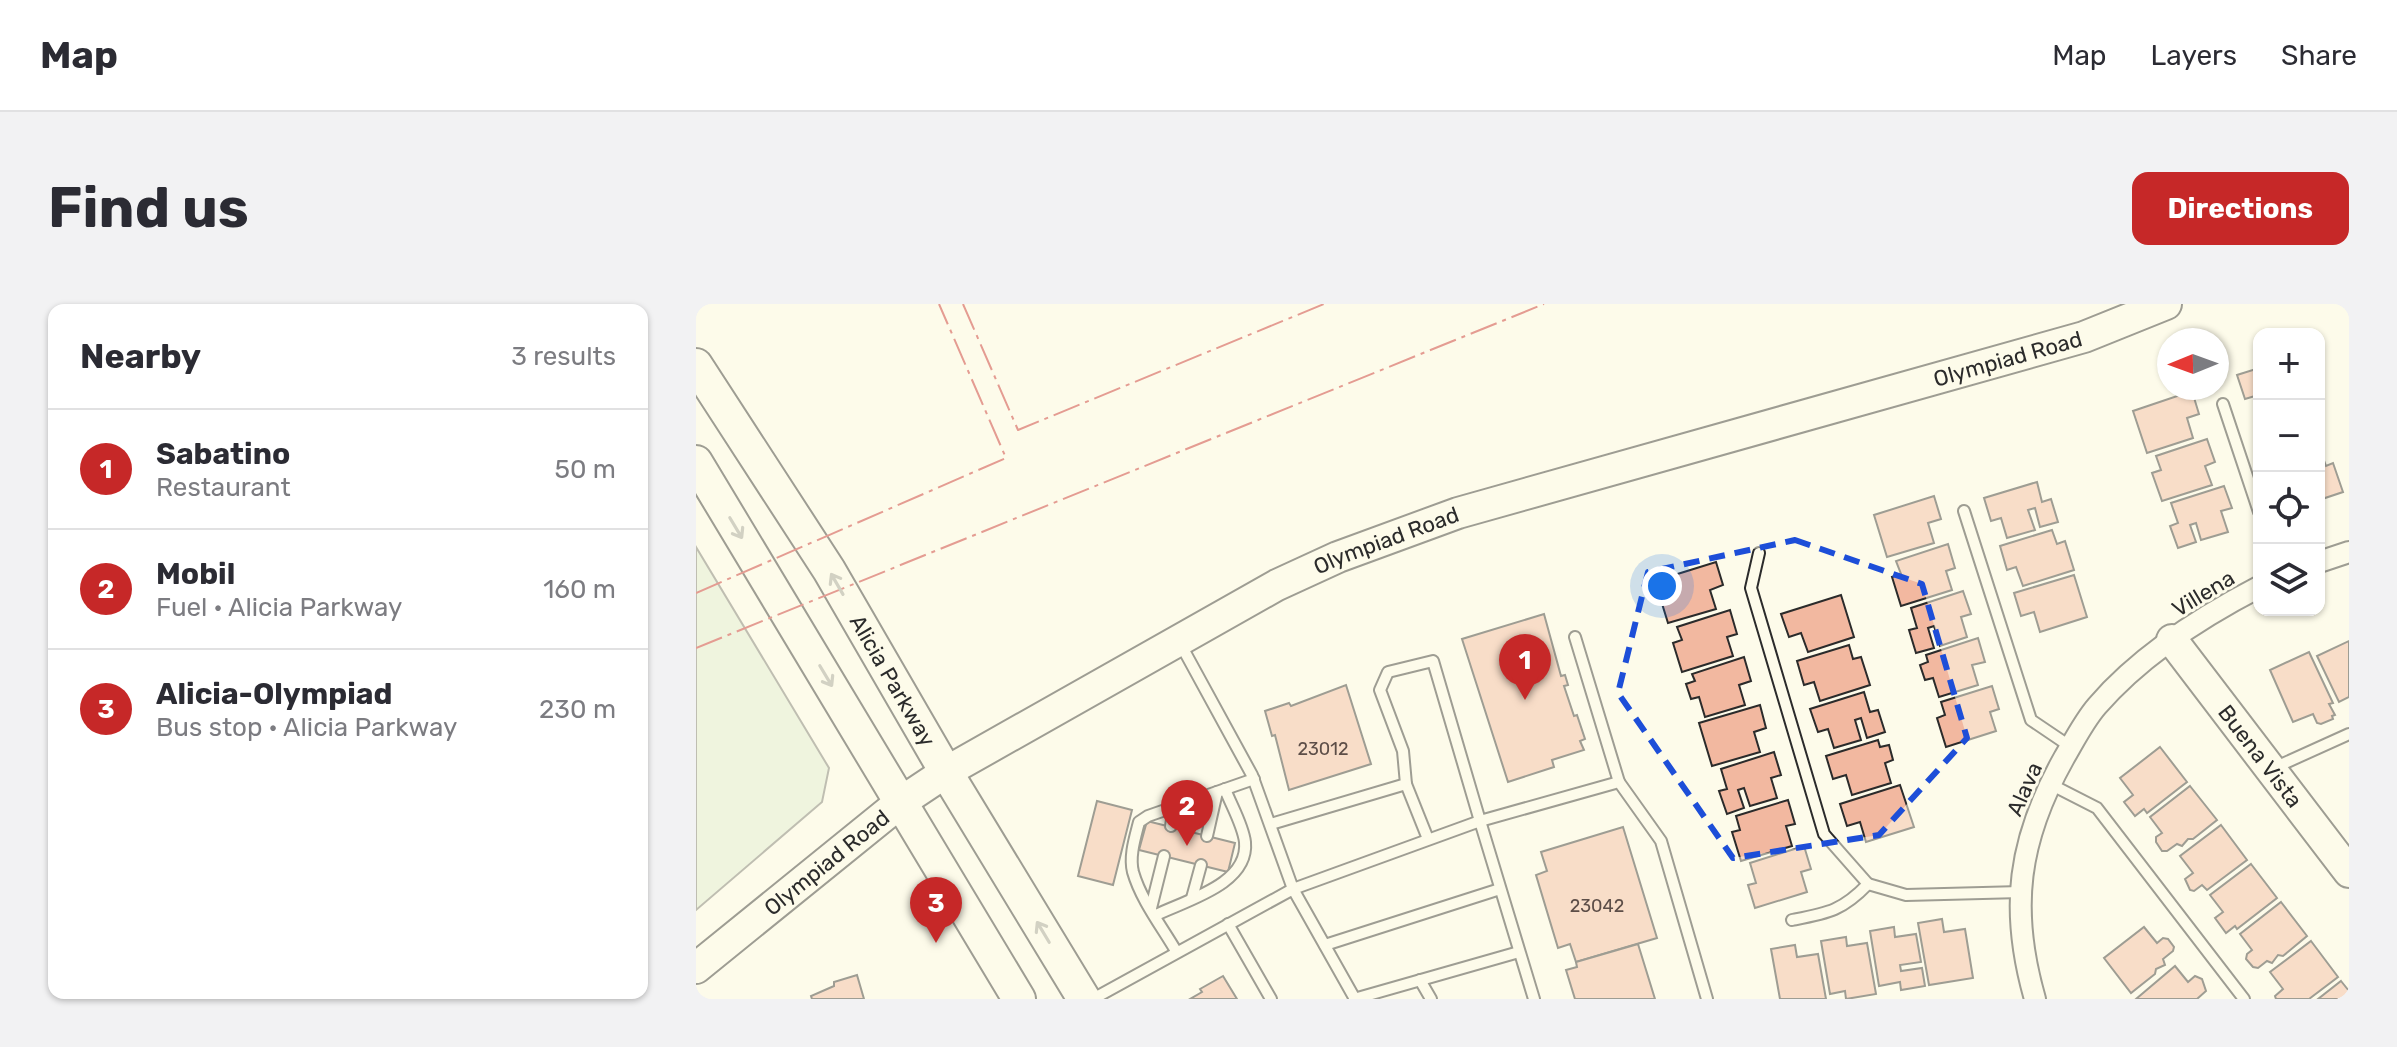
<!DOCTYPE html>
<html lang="en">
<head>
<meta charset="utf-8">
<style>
	:root { --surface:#fff; --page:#f2f2f3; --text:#2b2b33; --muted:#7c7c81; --line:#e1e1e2; --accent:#c62828 }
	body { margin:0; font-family:Rubik,sans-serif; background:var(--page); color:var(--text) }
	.controls { position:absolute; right:24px; top:24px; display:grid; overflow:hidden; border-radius:16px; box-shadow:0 2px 6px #0004 }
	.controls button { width:72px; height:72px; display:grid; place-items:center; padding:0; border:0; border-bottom:2px solid var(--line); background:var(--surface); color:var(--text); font:40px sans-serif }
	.compass { position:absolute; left:1461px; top:24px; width:72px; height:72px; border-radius:50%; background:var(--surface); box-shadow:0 2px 6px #0004; rotate:269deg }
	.you { position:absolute; left:966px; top:282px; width:28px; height:28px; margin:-20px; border:6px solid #fff; border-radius:50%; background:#1a73e8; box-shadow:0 0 0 12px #1a73e833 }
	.badge { display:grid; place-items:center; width:52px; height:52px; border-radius:50%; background:var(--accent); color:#fff; font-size:26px; font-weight:700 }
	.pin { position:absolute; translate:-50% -66px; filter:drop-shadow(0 2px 4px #0008) }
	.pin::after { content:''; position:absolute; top:42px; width:28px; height:24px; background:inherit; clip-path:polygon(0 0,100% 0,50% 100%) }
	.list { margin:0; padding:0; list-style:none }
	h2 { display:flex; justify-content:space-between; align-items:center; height:104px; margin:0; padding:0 32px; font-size:34px }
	h2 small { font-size:26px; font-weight:400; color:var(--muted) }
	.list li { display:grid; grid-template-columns:52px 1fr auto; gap:24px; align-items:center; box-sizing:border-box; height:120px; padding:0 32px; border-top:2px solid var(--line) }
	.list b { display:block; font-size:30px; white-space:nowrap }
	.list p { margin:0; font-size:26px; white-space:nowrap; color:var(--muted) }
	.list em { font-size:26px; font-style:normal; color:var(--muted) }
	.icon { flex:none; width:44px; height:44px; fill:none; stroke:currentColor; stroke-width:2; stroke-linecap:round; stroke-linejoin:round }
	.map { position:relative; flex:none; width:1653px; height:695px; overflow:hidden; border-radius:16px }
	header { display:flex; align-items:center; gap:48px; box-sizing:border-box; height:112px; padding:0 40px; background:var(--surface); border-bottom:2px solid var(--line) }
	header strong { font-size:38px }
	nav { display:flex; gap:44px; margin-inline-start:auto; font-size:28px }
	.intro { display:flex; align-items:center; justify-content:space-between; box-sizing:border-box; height:192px; padding:0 48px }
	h1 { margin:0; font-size:56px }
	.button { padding:20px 36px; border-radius:16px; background:var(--accent); color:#fff; font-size:28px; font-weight:700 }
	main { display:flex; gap:48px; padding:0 48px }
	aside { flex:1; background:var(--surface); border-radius:16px; box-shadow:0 2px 6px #0004 }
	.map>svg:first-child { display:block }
</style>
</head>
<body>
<header>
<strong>Map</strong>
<nav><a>Map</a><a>Layers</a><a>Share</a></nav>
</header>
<div class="intro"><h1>Find us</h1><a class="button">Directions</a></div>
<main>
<aside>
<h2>Nearby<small>3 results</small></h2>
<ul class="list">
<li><span class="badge">1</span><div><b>Sabatino</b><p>Restaurant</p></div><em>50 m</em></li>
<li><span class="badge">2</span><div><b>Mobil</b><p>Fuel · Alicia Parkway</p></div><em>160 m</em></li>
<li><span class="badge">3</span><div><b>Alicia-Olympiad</b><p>Bus stop · Alicia Parkway</p></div><em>230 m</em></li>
</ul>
</aside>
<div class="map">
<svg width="1653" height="695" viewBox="0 0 1653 695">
	<rect width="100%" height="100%" fill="#fdfbea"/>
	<path fill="#deebd1" stroke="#74746e" stroke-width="2" d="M0,243L133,464L126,498L0,606Z"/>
	<g fill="#f2b8a0" stroke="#2b2b2b" stroke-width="2">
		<path d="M1563,64V104L1559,92L1549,95L1541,71Z"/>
		<path d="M1496,87L1503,110L1491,114L1497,134L1451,149L1437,107Z"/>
		<path d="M1511,135L1519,158L1509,162L1516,181L1466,197L1456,169L1465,166L1460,152Z"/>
		<path d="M1625,148L1630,162L1637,159L1647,188L1623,196V149Z"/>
		<path d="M1341,178L1346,198L1355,195L1362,218L1344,223L1339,204L1332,206L1339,226L1311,234L1305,214L1295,217L1288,194Z"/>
		<path d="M1528,182L1536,204L1525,207L1532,228L1505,236L1500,219L1494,221L1500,238L1482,244L1474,222L1482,219L1475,199Z"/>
		<path d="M1238,192L1245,215L1232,219L1238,239L1191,253L1178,211Z"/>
		<path d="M1356,226L1361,240L1369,237L1378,266L1327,282L1320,263L1311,266L1304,242Z"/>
		<path d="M1252,240L1259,264L1250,267L1256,286L1205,302L1196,273L1205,270L1200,257Z"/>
		<path d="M1020,258L1027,281L1014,286L1020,305L972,319L959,277Z"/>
		<path d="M1378,271L1391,313L1344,328L1338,308L1325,312L1318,289Z"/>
		<path d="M1267,287L1275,310L1265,313L1271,333L1244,342L1238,322L1232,324L1238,344L1220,349L1213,326L1221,324L1215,304Z"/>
		<path d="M1145,291L1158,333L1112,348L1105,329L1093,333L1085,310Z"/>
		<path d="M1034,306L1041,330L1031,333L1037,352L986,368L977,339L986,336L981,323Z"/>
		<path d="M848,310L865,372L869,371L872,381L868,382L878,412L881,411L889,435L884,437L888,446L856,456L858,463L812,478L766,335Z"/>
		<path d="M1282,334L1289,358L1276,361L1282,381L1243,393L1237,374L1229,376L1224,361L1232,358L1230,351Z"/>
		<path d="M1653,337V393L1643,398L1621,352Z"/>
		<path d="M1153,341L1157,355L1165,353L1174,381L1124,397L1118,378L1108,381L1101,357Z"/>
		<path d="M1613,348L1637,399L1633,400L1639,411L1636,412L1637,415L1625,420L1621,419L1617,410L1597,418L1574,366Z"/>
		<path d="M1048,353L1055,377L1043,381L1049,401L1009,413L1003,393L995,395L990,380L999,377L996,370Z"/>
		<path d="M650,381L675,460L593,486L579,431L576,432L569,407L593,399L595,402Z"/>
		<path d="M1296,382L1303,405L1294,408L1300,427L1250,443L1241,414L1249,411L1245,398Z"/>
		<path d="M1168,388L1174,408L1182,406L1189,428L1171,434L1165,414L1159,416L1165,436L1138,444L1132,425L1122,428L1114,405Z"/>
		<path d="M1064,401L1070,424L1058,428L1064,448L1016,462L1003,419Z"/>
		<path d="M1182,436L1184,443L1193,441L1197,456L1189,459L1195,479L1156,491L1150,471L1137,475L1130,452Z"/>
		<path d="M1464,443L1491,478L1451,509L1448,505L1439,512L1428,498L1437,491L1424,474Z"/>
		<path d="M1078,448L1085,471L1075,474L1081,494L1054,502L1048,484L1042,486L1048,504L1031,510L1023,487L1031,485L1025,465Z"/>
		<path d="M1204,481L1218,523L1170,538L1164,518L1151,522L1144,500Z"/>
		<path d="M1494,482L1521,516L1497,535H1492L1486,542L1481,540L1471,547H1466L1460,538V533L1466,529L1454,513Z"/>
		<path d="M1092,496L1099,520L1090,522L1096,542L1045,557L1036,528L1044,526L1040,512Z"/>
		<path d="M401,497L436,506L417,581L382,572Z"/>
		<path d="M451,517L539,539L532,568L443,546Z"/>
		<path d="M1525,521L1551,556L1511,586L1506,581L1498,587L1494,586L1489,575L1497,569L1484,552Z"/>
		<path d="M927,523L961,634L880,658L874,640L862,644L840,571L851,567L845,548Z"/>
		<path d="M1108,542L1115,565L1105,568L1111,588L1059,604L1052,581L1060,579L1054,559Z"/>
		<path d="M1555,560L1581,594L1541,625L1539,622L1530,629L1519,614L1527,608L1514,591Z"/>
		<path d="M1585,598L1611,632L1587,652L1582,651L1576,659L1571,657L1562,664L1557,663L1550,655L1551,650L1556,646L1544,630Z"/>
		<path d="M1246,615L1248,628L1269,625L1277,674L1233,681L1222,619Z"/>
		<path d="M1198,623L1199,633L1220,630L1225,658L1204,661L1205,667L1226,664L1229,682L1205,686L1204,678L1183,682L1174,627Z"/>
		<path d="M1448,623L1461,639L1467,634L1472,635L1478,643L1477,647L1467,655L1469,661L1460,665L1459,670L1435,689L1408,654Z"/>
		<path d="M1150,633L1151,642L1171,639L1180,690L1150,695L1149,687L1134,690L1125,637Z"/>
		<path d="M1615,637L1642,673L1613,695H1580L1579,692L1587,685L1574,668Z"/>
		<path d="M942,640L959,695H879L870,666L881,663L880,658Z"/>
		<path d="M1099,641L1101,653L1122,650L1130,695H1084L1075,645Z"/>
		<path d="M1479,662L1492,678L1499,672L1506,675L1510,687L1501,695H1440Z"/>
		<path d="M161,671L168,695H116L115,692L138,682V678Z"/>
		<path d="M527,672L541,695H494L506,688L504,685Z"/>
		<path d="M1645,677L1653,687V695H1622Z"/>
	</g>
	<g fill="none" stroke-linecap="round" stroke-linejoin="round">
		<defs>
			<g id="lane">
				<path d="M1527,100L1563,208"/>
				<path d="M1268,207L1335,416L1375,443"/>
				<path d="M1063,249L1055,284L1128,530L1172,580"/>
				<path d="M879,333L923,478"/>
				<path d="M485,341L556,471L597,585L659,695"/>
				<path d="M1580,463L1653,430"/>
				<path d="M710,480L732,535"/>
				<path d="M1354,480L1401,504L1548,695"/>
				<path d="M575,520L710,480L707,447L684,386L692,368L737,357L784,517L923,478L965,537L1011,695"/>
				<path d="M475,522L478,503"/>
				<path d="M511,532L521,488"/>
				<path d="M496,594L505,561"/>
				<path d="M455,604L468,552"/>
				<path d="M460,611C491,596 553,580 549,538C547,521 535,501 529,485"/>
				<path d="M1096,616C1132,609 1146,607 1172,580L1210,591L1325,588"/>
				<path d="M532,620L575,695"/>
				<path d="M629,641L804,585"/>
				<path d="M480,647C466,623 445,596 437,568C433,552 439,534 443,518L452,512L558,475"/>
				<path d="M724,676L735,695"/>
				<path d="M397,695L597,585L784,517L838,695"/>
				<path d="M658,695L823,648"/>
			</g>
			<g id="street">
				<path d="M1623,258L1653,248"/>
				<path d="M1339,695C1313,605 1322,536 1368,454C1378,437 1388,417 1401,402C1444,352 1505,313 1563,283"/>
			</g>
			<g id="secondary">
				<path id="s1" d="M1476,336L1653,568"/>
				<path id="s2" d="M0,664L205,498L250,468L581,281L642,253L762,209L1388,33L1470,0"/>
			</g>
			<g id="primary">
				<path id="s3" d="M0,61L133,266L250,468L388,695"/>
				<path d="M0,158L323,695"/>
			</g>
		</defs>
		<use href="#lane" stroke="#2b2b2b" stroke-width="14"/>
		<use href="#street" stroke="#2b2b2b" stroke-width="24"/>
		<use href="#secondary" stroke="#2b2b2b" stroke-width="34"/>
		<use href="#primary" stroke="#2b2b2b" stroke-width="36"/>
		<use href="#lane" stroke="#fdfbea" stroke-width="10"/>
		<use href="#street" stroke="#fdfbea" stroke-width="20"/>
		<use href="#secondary" stroke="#fdfbea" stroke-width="30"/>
		<use href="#primary" stroke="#fdfbea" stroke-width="32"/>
		<g stroke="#c62828" stroke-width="2" stroke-dasharray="28 6 4 6" stroke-linecap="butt">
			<path d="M267,0L322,126L628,0"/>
			<path d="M0,289L310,154L243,0"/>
			<path d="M0,344L848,0"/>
		</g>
	</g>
	<defs><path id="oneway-shaft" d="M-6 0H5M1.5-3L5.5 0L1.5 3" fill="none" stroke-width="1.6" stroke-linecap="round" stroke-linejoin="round" transform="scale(2)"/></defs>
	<g stroke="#9e9d94">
		<use href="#oneway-shaft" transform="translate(40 224) rotate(59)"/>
		<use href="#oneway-shaft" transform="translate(141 280) rotate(-120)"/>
		<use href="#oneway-shaft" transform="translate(130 372) rotate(59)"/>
		<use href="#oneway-shaft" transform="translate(347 628) rotate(-121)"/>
	</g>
	<path d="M0 0H1653V695H0ZM1099,236L1226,280L1271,434L1183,531L1037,554L922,389L952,268Z" fill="#fdfbea" fill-opacity=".55" fill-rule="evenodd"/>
	<path fill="none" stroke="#1d4ed8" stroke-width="6" stroke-dasharray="16 10" stroke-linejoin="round" d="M1099,236L1226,280L1271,434L1183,531L1037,554L922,389L952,268Z"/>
	<g text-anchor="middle" stroke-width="6" stroke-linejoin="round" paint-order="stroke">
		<g font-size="18" fill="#5d4e48">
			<text x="627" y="451">23012</text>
			<text x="901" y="608">23042</text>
		</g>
		<g font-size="22" fill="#2b2b2b" stroke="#fdfbea">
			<text dy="8" stroke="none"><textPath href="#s2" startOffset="1464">Olympiad Road</textPath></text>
			<text dy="8" stroke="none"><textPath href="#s2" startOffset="816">Olympiad Road</textPath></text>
			<text transform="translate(1507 289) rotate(-31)" y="8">Villena</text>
			<text dy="8" stroke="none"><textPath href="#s3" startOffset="372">Alicia Parkway</textPath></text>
			<text dy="8" stroke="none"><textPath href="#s1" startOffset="146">Buena Vista</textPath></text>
			<text transform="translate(1328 485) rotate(-66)" y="8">Alava</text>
			<text dy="8" stroke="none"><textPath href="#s2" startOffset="168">Olympiad Road</textPath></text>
		</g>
	</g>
</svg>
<div class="controls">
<button>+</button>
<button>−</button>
<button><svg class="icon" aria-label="locate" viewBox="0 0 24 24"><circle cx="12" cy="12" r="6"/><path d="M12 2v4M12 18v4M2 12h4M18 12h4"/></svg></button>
<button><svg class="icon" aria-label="layers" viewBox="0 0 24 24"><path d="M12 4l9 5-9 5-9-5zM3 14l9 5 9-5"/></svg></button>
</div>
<svg class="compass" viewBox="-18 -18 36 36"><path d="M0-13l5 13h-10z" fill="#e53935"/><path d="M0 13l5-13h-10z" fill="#7c7c81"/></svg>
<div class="you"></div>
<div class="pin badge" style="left:829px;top:396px">1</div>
<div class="pin badge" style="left:491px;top:542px">2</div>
<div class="pin badge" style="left:240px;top:639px">3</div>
</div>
</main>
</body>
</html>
